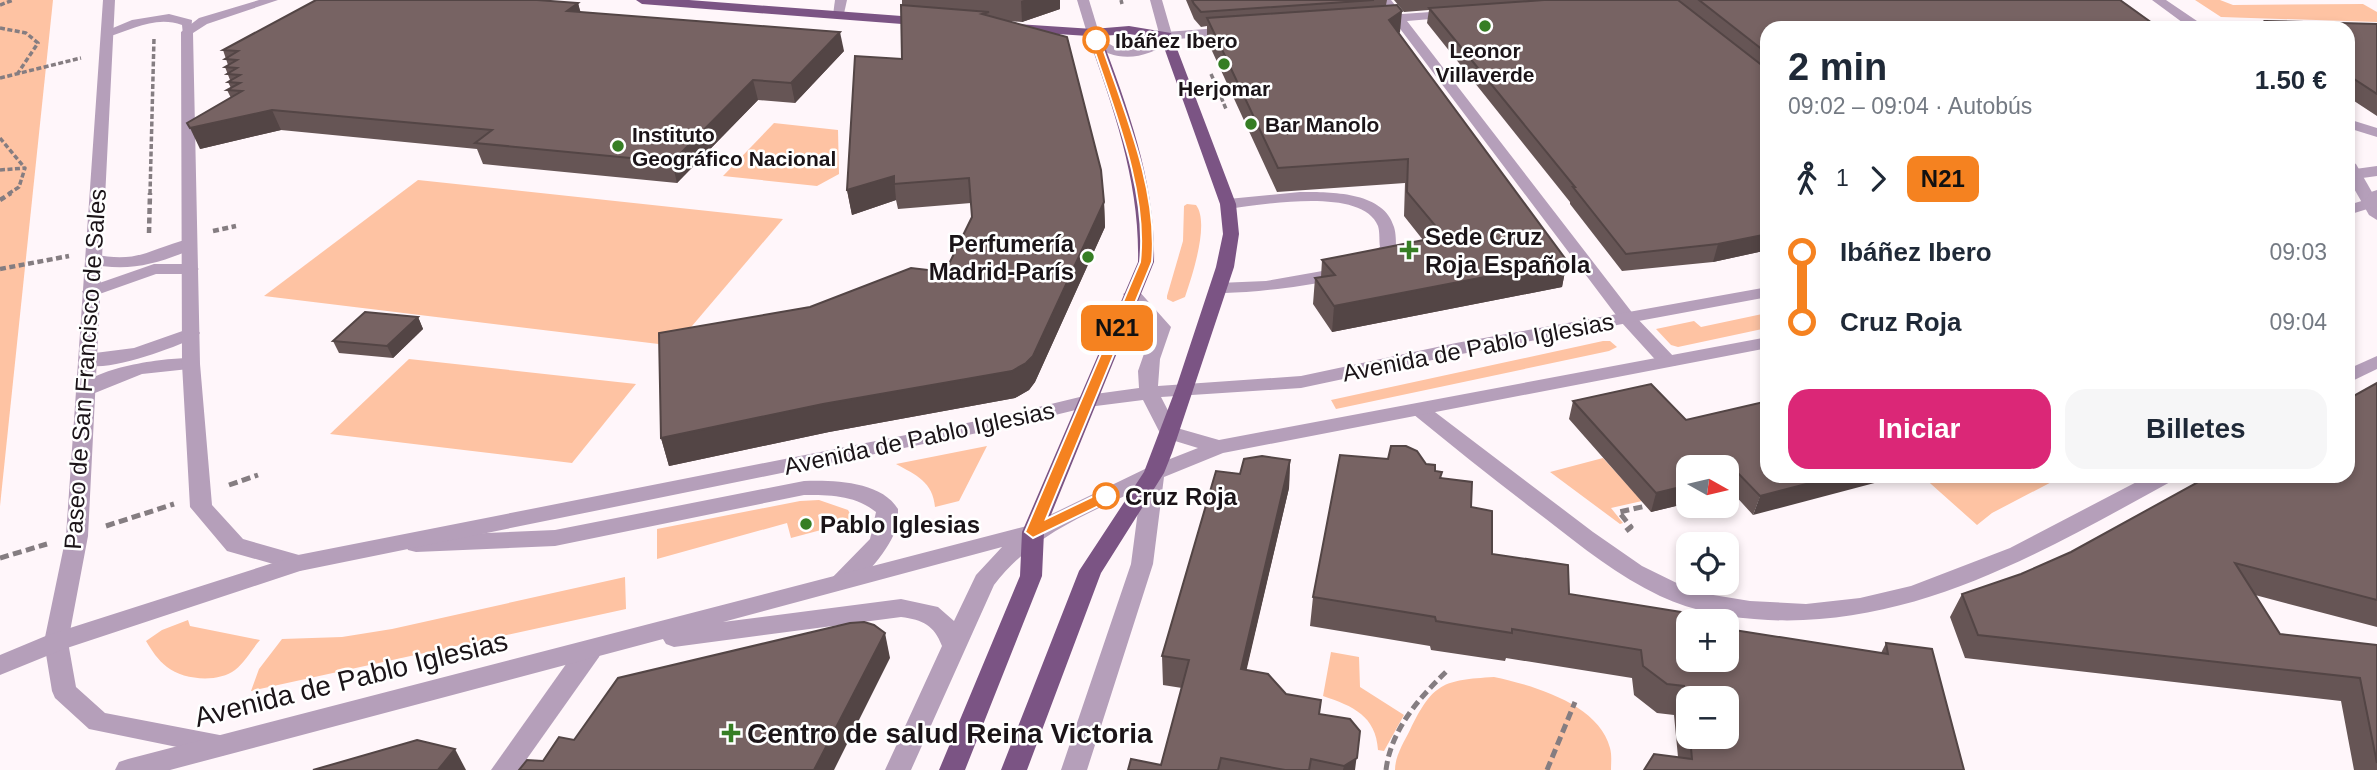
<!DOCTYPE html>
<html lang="es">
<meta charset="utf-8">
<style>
:root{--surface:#fff;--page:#f6f6f7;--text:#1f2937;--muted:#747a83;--accent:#db2777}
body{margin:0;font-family:Helvetica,sans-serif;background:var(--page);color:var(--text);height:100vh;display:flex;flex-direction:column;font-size:26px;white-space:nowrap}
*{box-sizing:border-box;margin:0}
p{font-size:23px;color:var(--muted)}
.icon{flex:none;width:38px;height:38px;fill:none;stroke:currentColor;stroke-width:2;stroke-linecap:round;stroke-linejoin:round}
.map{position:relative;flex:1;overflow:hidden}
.side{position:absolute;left:1760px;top:21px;width:595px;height:462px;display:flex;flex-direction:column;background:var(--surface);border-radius:21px;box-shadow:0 4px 10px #0003}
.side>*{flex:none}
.badge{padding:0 14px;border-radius:10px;font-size:24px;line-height:46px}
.needle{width:46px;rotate:98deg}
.tools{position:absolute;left:1676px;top:455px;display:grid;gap:14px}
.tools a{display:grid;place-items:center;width:63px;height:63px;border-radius:14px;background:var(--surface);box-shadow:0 4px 10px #0003;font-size:35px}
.map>.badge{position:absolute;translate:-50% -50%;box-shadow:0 0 0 4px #fff}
.legs{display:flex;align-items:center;gap:10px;height:77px;padding:0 28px;font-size:23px}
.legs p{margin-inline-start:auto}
.summary{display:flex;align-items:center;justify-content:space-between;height:119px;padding:0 28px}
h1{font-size:38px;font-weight:700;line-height:52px}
.cta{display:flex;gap:14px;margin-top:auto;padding:14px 28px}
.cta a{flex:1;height:80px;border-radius:21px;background:var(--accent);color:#fff;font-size:28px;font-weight:700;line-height:80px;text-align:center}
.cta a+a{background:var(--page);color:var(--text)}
ul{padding:0 28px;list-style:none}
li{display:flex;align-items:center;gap:24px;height:70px;font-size:26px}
li i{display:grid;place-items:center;width:10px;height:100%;margin:0 9px;background:currentColor}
li i::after{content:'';width:18px;height:18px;margin:-9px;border:5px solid;border-radius:50%;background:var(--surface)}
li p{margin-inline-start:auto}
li:first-child i{background:linear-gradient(#0000 50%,currentColor 0)}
li:last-child i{background:linear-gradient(currentColor 50%,#0000 0)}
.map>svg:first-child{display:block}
</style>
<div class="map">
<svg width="2377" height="770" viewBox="0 0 2377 770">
<rect width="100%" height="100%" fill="#fff6fa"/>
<g fill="#fec3a3">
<polygon points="0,0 53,0 0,506"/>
<polygon points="2195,0 2220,0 2233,5 2363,4 2377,12 2377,22 2221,17"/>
<polygon points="774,123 838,130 839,174 817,186 723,176"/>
<polygon points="418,180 783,219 675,346 264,296"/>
<path d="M1187,204L1196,205C1210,223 1192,276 1185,297L1173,302L1167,299V296L1183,241L1184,206Z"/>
<polygon points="1767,313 1767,328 1678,347 1671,345 1656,329 1694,321 1701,327"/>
<polygon points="1603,341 1610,341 1617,347 1609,351 1336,409 1331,400"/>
<polygon points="409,359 636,384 572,463 330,434"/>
<path d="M987,446L959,501L935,507C933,482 916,475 896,464Z"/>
<polygon points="1603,458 1642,501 1611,508 1623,523 1620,524 1550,472"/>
<polygon points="1922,476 2063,476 1992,513 1977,525"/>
<polygon points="819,500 848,510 855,523 856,530 820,514 818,515 821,530 791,538 787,523 657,559 657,529 800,501"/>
<polygon points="625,577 626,609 251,691 259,669 282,639 342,637 392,629"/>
<path d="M188,620L190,626L260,640C252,649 245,662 235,670C218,683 183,680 167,667C158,660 152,651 146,641L162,630Z"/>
<path d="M1331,652L1359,657L1360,687L1404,715L1384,751L1378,750C1376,716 1353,706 1323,696Z"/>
<path d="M1494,677C1532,685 1599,704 1610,748C1612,755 1611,763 1611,770H1395C1395,756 1404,742 1410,730C1433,683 1443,680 1494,677Z"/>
</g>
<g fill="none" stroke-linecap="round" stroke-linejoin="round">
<g stroke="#857d81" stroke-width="3.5" stroke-dasharray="5 2.5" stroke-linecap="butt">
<polyline points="1121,0 1122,4"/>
<polyline points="0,5 13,0"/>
<polyline points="0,28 26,33 38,43 18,73"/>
<polyline points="1211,74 1215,83"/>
<polyline points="0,78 81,58"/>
<polyline points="1221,97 1226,109"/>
<polyline points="0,138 24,167"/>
<polyline points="0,170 25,168 19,187 8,194"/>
<polyline points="150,194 154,38"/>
</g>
<g stroke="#857d81" stroke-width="4.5" stroke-dasharray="6 3.5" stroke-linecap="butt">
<polyline points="0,200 11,193"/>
<polyline points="213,231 236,226"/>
<polyline points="149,233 150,193"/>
<polyline points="0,269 69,256"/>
</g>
<g stroke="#857d81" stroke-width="5" stroke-dasharray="9 4.5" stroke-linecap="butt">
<polyline points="229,485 258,475"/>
<polyline points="106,526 174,504"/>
<polyline points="1626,531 1631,527 1619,512 1646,506"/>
<polyline points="0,558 47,544"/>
<path d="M1386,770C1391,729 1420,697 1448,670"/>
<polyline points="1547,770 1575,702"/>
</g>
<g fill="#b59fba" fill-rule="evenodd">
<path d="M169,14L192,20L191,35H183L182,25C156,15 131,30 107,37L101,33L132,20Z"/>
<path d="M1300,192C1329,192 1384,191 1394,227C1396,233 1396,242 1396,249C1391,256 1380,265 1372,270C1351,281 1235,297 1212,292L1209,288L1218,283L1266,281L1345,267L1359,263L1380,247C1379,241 1380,232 1378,226C1362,186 1261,205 1228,209L1220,204L1228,199Z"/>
<path d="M189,239L195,240L197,244L195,248C158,264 127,273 87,263L85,259L93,254C138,264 149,249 189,239Z"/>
<polygon points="154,264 190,264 199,269 190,274 156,274 91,297 82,292 85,288"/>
<path d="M191,328L197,329L200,333L197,337C177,346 94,380 78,360L87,354L134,348Z"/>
<path d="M191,358L198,360L200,364L198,368L142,374L85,397L78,395L75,391C93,367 163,358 191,358Z"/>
</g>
<g fill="#b59fba" fill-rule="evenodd">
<polygon points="103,0 115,0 88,536 68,642 76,687 105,713 230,737 234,745 230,753 221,756 89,729 55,698 52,691 44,642 66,536"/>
<polygon points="259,0 278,0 207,24 193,33 200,364 212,505 243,539 306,557 309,563 306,569 298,571 227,551 190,507 182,364 181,32 199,18"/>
<polygon points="835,0 847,0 843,18 839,19 833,15"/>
<polygon points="1379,0 1391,0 1402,14 1459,10 1459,16 1455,17 1407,21 1634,315 1675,358 1677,362 1675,366 1661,366 1622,323 1395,22 1373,23 1373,17 1390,15"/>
<polygon points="2152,0 2166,0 2197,21 2284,24 2290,28 2190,28"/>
<polygon points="1232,27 1238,31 1236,34 1166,40 1160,36 1166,32"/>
<polygon points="2348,119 2377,128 2377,137 2348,128"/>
<polygon points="2348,160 2356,164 2377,201 2377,220 2369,215 2348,178"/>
<polygon points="2377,356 2377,369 2348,383 2348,369"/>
<path d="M1420,404L1427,406L1593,532L1642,566L1695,592L1750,601L1806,604L1860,598L1911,586L2010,548L2148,476H2175L2172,481C2046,550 1917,627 1768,620C1731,618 1694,612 1660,596C1618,576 1582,547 1546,519C1501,485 1457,450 1413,414L1410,410L1413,406Z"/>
<path d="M804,481C833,480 881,481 898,509C898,517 898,524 895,531C888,552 852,597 829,590L826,584L870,539L876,512C854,495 831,495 804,495L555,546L416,552L408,550L405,544L408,538L416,536L555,530Z"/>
<polygon points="590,641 599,643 602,650 599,657 519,770 491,770 581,643"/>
</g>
<g fill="#b59fba" fill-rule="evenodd">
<polygon points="1077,0 1089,0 1099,33 1097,36 1089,36 1087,33"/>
<path d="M1150,0H1162L1173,38L1172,41C1145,59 1117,64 1091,43L1090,40L1096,36L1118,49L1131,50L1160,37Z"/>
<polygon points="2377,166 2377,176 2348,180 2348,170"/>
<polygon points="2377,190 2377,206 2348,215 2348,205 2365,200 2371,192"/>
<path d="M1768,287V297L1456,355L1301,388L1161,397L1177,428L1219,440L1768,337V348L1223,453L1164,477L1153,564L1087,770H1061L1131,564L1141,488C1086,515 1033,534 994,585L911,770H885L942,646C934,625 923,620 901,617L674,647L666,644L663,639L170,770H115L119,762L128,759L1027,526L1147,468L1198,448L1162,437L1143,400L1088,407L997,429L300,571L64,649L0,675V655L48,635L298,555L997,417L1088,395L1139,388L1138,371L1153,328L1123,294L1132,289L1138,290L1171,327L1160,359L1158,386L1301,376L1456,343ZM1002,547L976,575L954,621L938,607L901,599L723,622Z"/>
</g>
<g fill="#7b5484" fill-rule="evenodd">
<polygon points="636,0 689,0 928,18 934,22 928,26 642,4"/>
<path d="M1017,24L1093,29L1129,26L1171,33L1236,204L1239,234L1234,267L1172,453L1164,473L1101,573L1027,770H1001L1079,571L1144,472L1176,388L1216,267L1223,234L1220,204L1161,39L1129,34L1101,36C1128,109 1156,183 1154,262L1044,532L1042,576L965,770H939L1020,576L1022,532L1138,262C1140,183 1114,110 1088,36L1013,31L1011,28Z"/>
</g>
</g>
<g fill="#655" fill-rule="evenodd">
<polygon points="902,0 1060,0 1060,9 1022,22 1008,21 1104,202 1105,227 1035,382 1029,390 1015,398 829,432 669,466 661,438 810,307 945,272 972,217 971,203 898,209 896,200 852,215 847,190 902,59"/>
<polygon points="1186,0 1387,0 1386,5 1400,32 1399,33 1567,261 1562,287 1332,332 1313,304 1315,278 1321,277 1322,260 1423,240 1404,216 1405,183 1277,192 1207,40 1207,26 1201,27 1194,19"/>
<polygon points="1394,0 2120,0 1768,28 1768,250 1713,262 1622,271 1570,204 1570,202 1427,23 1429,10 1404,12"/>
<polygon points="578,3 580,12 844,51 795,103 758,100 677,183 483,164 477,149 281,130 200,149 231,98 227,90 231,88 228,82 230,80 225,67 228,65 223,50"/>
<polygon points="2266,21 2377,24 2377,116 2348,97 2348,28 2263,28"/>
<polygon points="418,317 423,329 393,358 339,353 333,341"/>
<polygon points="2377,383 2377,627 2255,595 2280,634 2377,645 2377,770 2354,770 2341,701 1965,658 1950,617 1962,594 2021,574 2071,552"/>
<polygon points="1573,401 1686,420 1768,476 1753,515 1732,492 1651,512 1569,419"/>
<polygon points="1290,460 1289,488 1246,670 1320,715 1355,770 1128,770 1161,765 1182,688 1163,685 1162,656"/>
<path d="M1426,464L1435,471L1471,507L1492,554L1569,594L1691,617L1734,630L1881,653L1886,643L1964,770H1644L1678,757L1674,715L1657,713L1634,695L1632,678L1506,658L1505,661L1431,650L1430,646L1310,626L1313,597ZM1689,698L1727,737H1689Z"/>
</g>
<g fill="#534545">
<polygon points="1024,0 1060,0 1060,9 1022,22 1021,1"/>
<polygon points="578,3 583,21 567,11"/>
<polygon points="1402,11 1400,32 1387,42 1389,20"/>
<polygon points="840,32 844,51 795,103 791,83"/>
<polygon points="753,80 758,100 677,183 672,162"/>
<polygon points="272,110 281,130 200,149 190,128"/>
<polygon points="894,176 896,200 852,215 847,190"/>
<polygon points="1104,202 1105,227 1035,382 1029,390 1015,398 829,432 669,466 661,438"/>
<polygon points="1768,234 1768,250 1713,262 1718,244"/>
<polygon points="1567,261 1562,287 1332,332 1334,306"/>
<polygon points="418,317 423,329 393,358 387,346"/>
<polygon points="1290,460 1289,488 1240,698 1241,669"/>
<polygon points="1738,473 1732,492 1727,493 1727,476"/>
<polygon points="1837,476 1901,476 1753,515 1760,496"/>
<polygon points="1689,485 1689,503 1651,512 1656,493"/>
<polygon points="885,633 890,658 834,770 814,770"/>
<polygon points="1360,731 1355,770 1343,770 1344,766"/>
<polygon points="455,749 466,770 438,770"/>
</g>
<g fill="#776363" stroke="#534545" stroke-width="2">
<polygon points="316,0 537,0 578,3 567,11 840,32 791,83 753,80 672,162 475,143 492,130 272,110 190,128 187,123 242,91 227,90 240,83 228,82 240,75 227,74 237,68 225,67 237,60 225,59 238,51 223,50"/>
<polygon points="1192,0 1374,0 1201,12 1194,4"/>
<polygon points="1544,0 1678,0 1768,70 1768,234 1718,244 1626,254 1573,187 1575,187 1429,8"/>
<polygon points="1699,0 2120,0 2159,28 1768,28 1768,54"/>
<polygon points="901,5 989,12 982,14 1067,37 1101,170 1104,202 1033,356 1026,363 1012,371 823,404 661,438 659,333 810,307 911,268 945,272 972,217 969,178 894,184 894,176 847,190 855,56 902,59"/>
<polygon points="1397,5 1402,11 1389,20 1567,261 1334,306 1315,278 1335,275 1322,260 1444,236 1407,192 1408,159 1278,168 1207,18"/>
<polygon points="2266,21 2377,24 2377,94 2348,75 2348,28 2276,28"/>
<polygon points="365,312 418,317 387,346 333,341"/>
<polygon points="2377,383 2377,600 2235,563 2280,634 2377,645 2377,763 2360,678 1978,635 1962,594 2021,574 2071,552 2209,476 2348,476 2348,399"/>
<polygon points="1651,384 1686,420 1768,401 1768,476 1837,476 1760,496 1738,473 1727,476 1727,467 1689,467 1689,485 1656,493 1573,401"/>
<polygon points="1391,446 1406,446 1417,451 1426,464 1435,465 1435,471 1442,472 1440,478 1472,482 1471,507 1492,511 1492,554 1568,565 1569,594 1681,612 1691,617 1709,618 1716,621 1689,621 1689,660 1727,660 1727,627 1734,630 1888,654 1886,643 1932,649 1964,770 1644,770 1654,754 1692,759 1690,737 1727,737 1727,698 1689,698 1689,726 1684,686 1667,684 1643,666 1641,650 1512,629 1512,633 1436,621 1435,617 1313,597 1340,455 1388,459"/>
<polygon points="1262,456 1290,460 1241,669 1268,674 1286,694 1321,700 1319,714 1350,719 1360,731 1357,758 1344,766 1311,759 1309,770 1285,770 1221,758 1218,770 1128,770 1131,759 1161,765 1189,660 1162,656 1216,471 1240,474 1244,459"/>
<polygon points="864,622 874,625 885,633 814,770 519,770 527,760 543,761 559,737 574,740 618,678 850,623"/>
<polygon points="417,740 455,749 438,770 313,770"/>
</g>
<path fill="#f58220" stroke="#fff" stroke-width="2" d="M1096,38L1100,40C1123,108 1159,190 1152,262L1046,519L1100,493L1106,491L1113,496L1111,500L1033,538L1025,532L1140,262C1148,191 1113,108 1091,40Z"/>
<g fill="#367e24" stroke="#fff" stroke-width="2.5">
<circle cx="1485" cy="26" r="7"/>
<circle cx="1224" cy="64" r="7"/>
<circle cx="1251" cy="124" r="7"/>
<circle cx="618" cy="146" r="7"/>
<path d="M1405.5 239.5h7v7h7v7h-7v7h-7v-7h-7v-7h7z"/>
<circle cx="1088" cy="257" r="7"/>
<circle cx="806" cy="524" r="7"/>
<path d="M727.5 722.5h7v7h7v7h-7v7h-7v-7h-7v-7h7z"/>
</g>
<g fill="#fff" stroke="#f58220" stroke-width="3.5">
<circle cx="1096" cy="40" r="12"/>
<circle cx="1106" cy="496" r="12"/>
</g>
<g text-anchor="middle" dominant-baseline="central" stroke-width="5" stroke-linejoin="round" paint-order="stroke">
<g font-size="21" font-weight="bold" fill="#1b1418" stroke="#fff" text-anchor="start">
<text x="1115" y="40">Ibáñez Ibero</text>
</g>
<g font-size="21" font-weight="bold" fill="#1b1418" stroke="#fff">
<text x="1485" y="50">Leonor<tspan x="1485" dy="24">Villaverde</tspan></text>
<text x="1224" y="88">Herjomar</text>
<text x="1265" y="124" text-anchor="start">Bar Manolo</text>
<text x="632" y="134" text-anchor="start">Instituto<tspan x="632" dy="24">Geográfico Nacional</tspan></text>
</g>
<g font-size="24" font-weight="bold" fill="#1b1418" stroke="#fff" text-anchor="start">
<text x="1425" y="236">Sede Cruz<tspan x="1425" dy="28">Roja Española</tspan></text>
<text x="1074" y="243" text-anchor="end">Perfumería<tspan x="1074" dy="28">Madrid-París</tspan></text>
<text x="820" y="524">Pablo Iglesias</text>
</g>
<g font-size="24" fill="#1b1418" stroke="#fff">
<text transform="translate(1478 347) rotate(-11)">Avenida de Pablo Iglesias</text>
<text transform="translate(85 369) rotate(-86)">Paseo de San Francisco de Sales</text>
<text transform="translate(919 438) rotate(-12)">Avenida de Pablo Iglesias</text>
</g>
<g font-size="24" font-weight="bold" fill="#1b1418" stroke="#fff" text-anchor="start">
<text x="1125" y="496">Cruz Roja</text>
</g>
<g font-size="28" fill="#1b1418" stroke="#fff">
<text transform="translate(351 679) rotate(-14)">Avenida de Pablo Iglesias</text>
</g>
<g font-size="28" font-weight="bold" fill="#1b1418" stroke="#fff" text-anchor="start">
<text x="747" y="733">Centro de salud Reina Victoria</text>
</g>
</g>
</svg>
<div class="tools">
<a><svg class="needle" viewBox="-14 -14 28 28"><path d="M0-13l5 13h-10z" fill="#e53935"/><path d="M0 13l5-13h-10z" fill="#747a83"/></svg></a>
<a><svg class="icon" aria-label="locate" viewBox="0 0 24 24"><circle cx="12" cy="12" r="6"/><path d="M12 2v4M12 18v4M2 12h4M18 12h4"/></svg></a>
<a>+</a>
<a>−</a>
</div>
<b class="badge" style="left:1117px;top:328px;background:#f58220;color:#111">N21</b>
<section class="side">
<div class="summary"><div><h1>2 min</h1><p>09:02 – 09:04 · Autobús</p></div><b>1.50 €</b></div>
<div class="legs"><svg class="icon" aria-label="walk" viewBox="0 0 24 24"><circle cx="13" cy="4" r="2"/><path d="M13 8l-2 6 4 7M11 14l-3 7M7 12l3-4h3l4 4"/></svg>1<svg class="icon" aria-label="forward" viewBox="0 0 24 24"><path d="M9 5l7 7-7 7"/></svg><b class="badge" style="background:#f58220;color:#111">N21</b></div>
<ul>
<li><i style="color:#f58220"></i><b>Ibáñez Ibero</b><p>09:03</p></li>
<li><i style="color:#f58220"></i><b>Cruz Roja</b><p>09:04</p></li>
</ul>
<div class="cta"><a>Iniciar</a><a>Billetes</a></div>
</section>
</div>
